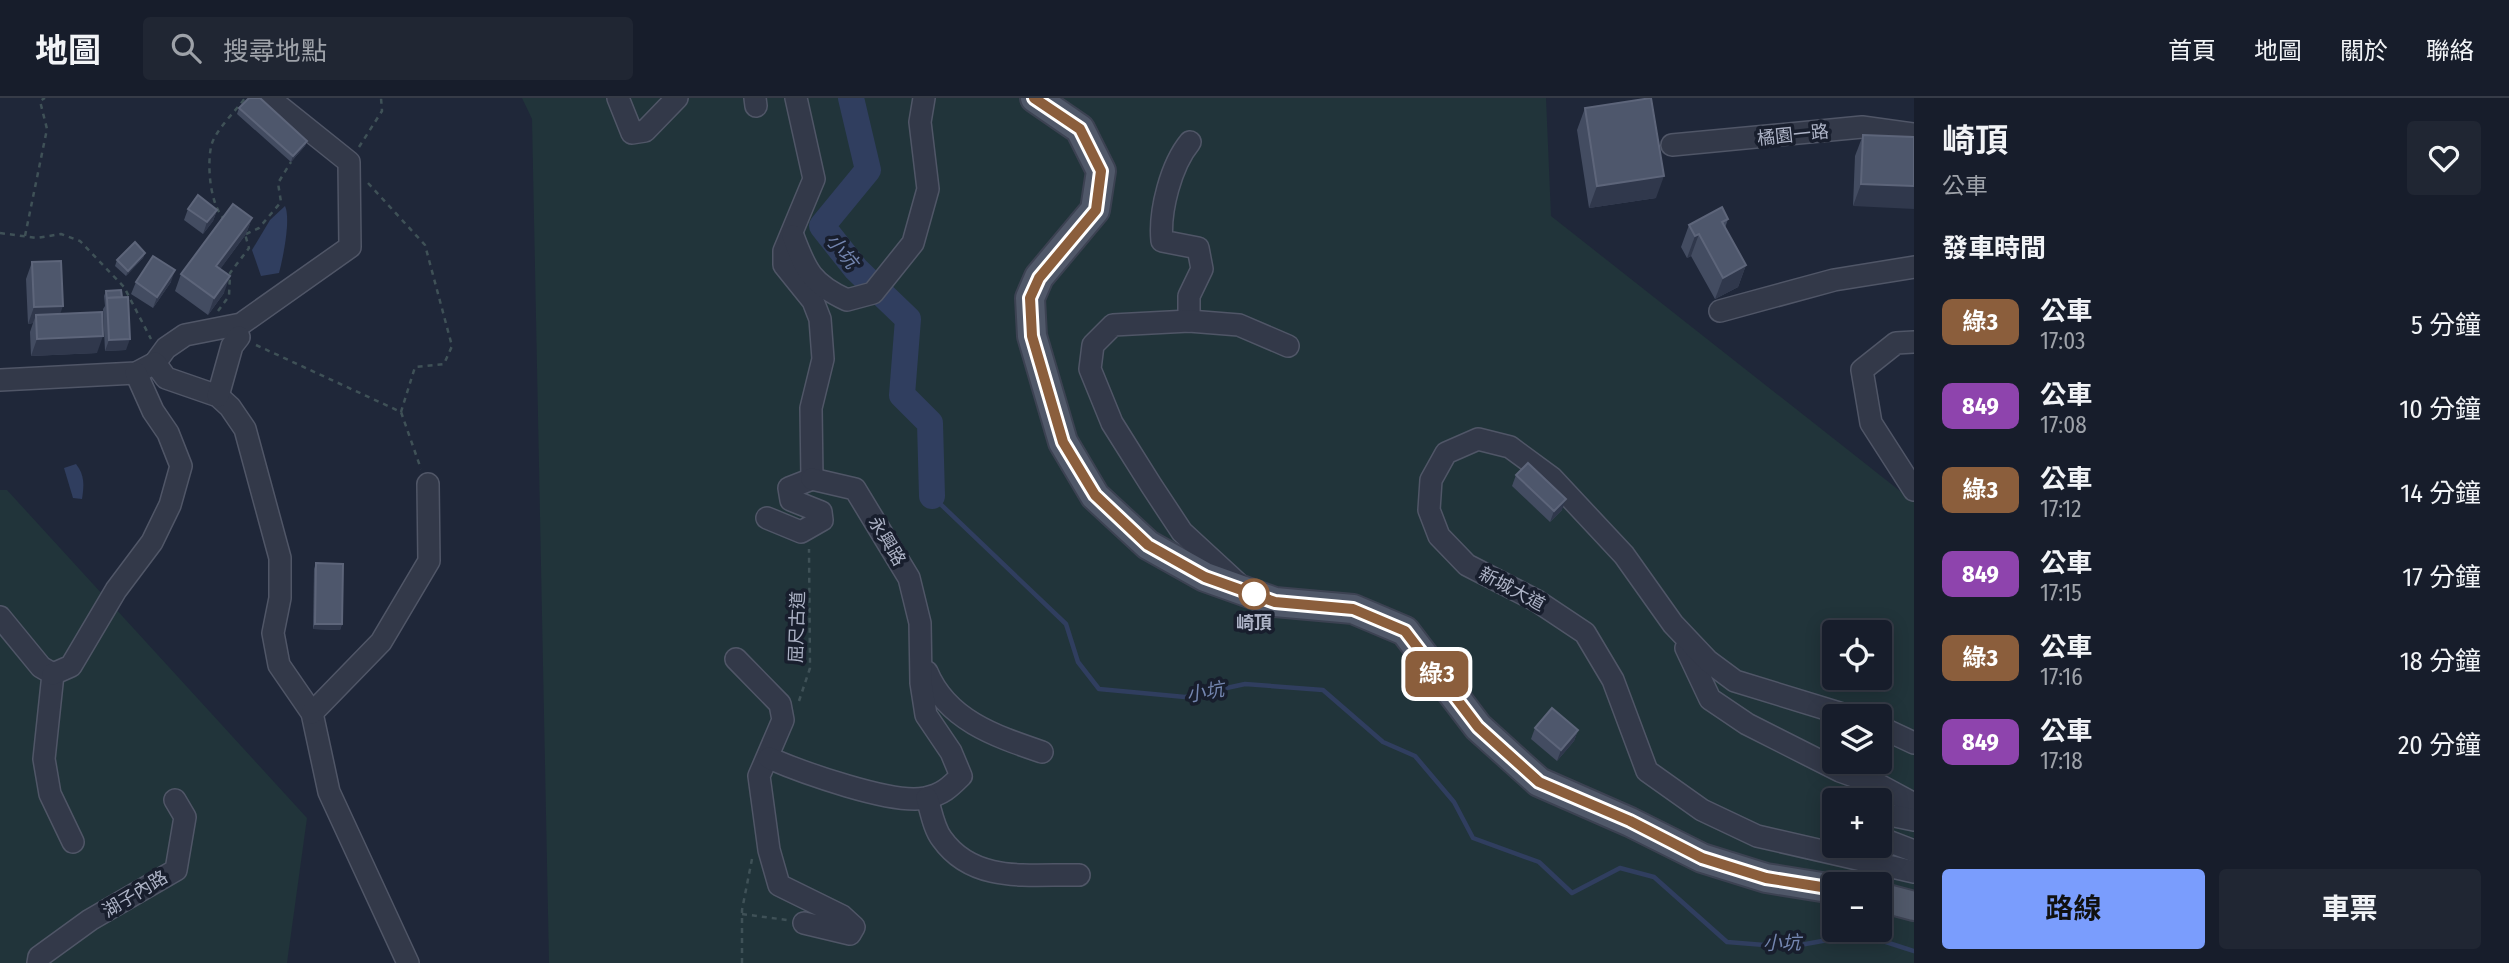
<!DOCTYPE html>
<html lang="zh-TW">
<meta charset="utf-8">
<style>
:root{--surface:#171d2b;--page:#202633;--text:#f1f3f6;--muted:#9ea2a9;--line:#363b47;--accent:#7a9dfd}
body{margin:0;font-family:"Fira Sans Condensed","Noto Sans TC",sans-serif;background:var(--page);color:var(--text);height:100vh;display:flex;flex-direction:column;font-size:26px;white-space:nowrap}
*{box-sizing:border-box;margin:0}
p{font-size:23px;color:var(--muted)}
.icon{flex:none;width:38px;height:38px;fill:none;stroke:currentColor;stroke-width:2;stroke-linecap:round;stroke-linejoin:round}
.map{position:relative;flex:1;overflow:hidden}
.side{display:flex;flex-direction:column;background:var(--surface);width:595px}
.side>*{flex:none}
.badge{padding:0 14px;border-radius:10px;font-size:24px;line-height:46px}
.fabs{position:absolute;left:1822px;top:522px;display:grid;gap:14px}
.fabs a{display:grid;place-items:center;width:70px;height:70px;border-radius:7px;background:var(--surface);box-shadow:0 4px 18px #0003,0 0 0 2px var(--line);font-size:35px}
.map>.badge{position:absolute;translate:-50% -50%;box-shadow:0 0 0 4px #fff}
h2{padding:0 28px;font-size:26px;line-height:63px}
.round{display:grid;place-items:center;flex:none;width:74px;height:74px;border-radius:7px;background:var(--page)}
.headline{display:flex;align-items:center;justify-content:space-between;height:119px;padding:0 28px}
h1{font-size:33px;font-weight:700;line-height:52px}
.button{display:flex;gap:14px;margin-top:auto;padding:14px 28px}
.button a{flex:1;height:80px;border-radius:7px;background:var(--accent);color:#111;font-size:28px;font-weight:700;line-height:80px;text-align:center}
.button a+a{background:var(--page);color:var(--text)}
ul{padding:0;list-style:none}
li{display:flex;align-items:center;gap:21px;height:84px;padding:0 28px}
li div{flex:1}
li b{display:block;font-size:26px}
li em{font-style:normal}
li .badge{min-width:77px;font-weight:700;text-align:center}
header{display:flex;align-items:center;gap:42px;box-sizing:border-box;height:98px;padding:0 35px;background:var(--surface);border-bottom:2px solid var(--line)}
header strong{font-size:33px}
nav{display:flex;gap:38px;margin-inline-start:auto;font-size:24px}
.search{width:490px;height:63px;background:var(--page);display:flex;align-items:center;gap:18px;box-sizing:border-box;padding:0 24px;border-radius:7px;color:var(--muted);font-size:26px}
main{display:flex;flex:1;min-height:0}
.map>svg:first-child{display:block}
</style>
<header>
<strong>地圖</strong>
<div class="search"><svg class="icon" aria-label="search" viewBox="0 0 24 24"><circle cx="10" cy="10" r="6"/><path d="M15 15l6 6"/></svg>搜尋地點</div>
<nav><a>首頁</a><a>地圖</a><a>關於</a><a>聯絡</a></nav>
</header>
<main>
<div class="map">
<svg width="1914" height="865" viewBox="0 0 1914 865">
<rect width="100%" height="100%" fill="#1f2739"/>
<g fill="#21343a" fill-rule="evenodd">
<path d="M522,0H1546L1551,118L1914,404V865H549L532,21ZM1834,534H1880V579H1834ZM1834,618H1880V663H1834ZM1834,702H1880V747H1834ZM1834,786H1880V831H1834Z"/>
<polygon points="0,392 7,392 307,720 287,865 0,865"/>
</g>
<g fill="#303e5f">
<path d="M285,108C291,121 283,160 279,175L261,178L252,152L270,122Z"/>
<path d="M76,366C85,377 84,388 82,401L73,400L64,370Z"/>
</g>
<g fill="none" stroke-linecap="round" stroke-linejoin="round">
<polyline stroke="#303e5f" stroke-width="4.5" points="932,398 1066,526 1078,564 1099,591 1185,599 1245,586 1323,592 1383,644 1415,658 1454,704 1473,740 1539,764 1572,795 1620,770 1654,779 1727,844 1789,849 1861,836 1914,853"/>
<polyline stroke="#303e5f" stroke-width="26" points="851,0 868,72 822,128 856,171 908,221 902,297 930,325 932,398"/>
<g stroke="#505667" stroke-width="24">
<g id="minor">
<polyline points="618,0 632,35 645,33 677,0"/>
<polyline points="755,0 756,8"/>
<polyline points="796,0 814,81 784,153 784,167 813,203 820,221 823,261 811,310 812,381"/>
<polyline points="1672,47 1862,29 1914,36"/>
<path d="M793,138C806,173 812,186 847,202L873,195L913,145L928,91L920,24L924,0"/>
<polyline points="1720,213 1834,182 1914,169"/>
<path d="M1189,223V198L1202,171L1198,150L1162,143C1159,113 1171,67 1190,44"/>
<polyline points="1914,244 1896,245 1862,272 1871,325 1914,392"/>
<polyline points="155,265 166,250 185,237 241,226 350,149 349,64 269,0"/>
<polyline points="0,282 136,275 155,265 166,280 218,298 230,309 245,331 280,460 280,500 273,535 279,567 312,615 329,694 408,865"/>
<polyline points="218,298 232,248 239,239"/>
<polyline points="767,420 801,434 822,422 821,414 791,402 789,390 812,381"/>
<polyline points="1245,492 1182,434 1151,387 1112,325 1090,271 1093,247 1113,227 1189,223 1239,227 1288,248"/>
<polyline points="0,519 41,569 53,576 44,661 50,696 73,744"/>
<polyline points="1686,550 1710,601 1747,626 1840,673 1879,687 1914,706"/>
<polyline points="736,561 780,606 783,622 759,678 769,752 779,787 842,818 854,829 850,836 804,825"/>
<path d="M927,574C947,622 995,638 1042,654"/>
<polyline points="53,576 71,568 116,492 152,444 170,407 181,368 168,335 153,313 136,275"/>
<polyline points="312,615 381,544 429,463 428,386"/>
<polyline points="1849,618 1735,583 1708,563 1673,526 1624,457 1552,380 1510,349 1478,341 1446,355 1431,382 1429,412 1439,438 1467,467 1537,503 1585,535 1613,582 1647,673 1702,712 1757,738 1914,774"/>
<polyline points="1880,629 1914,645"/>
<path d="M769,660C801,674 893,707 925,700C942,697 950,689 961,678L951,654L926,617L921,585L920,525L909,480L855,391L812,381"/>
<path d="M927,700C931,713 934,731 942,741C974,786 1030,776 1079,777"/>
<polyline points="1880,715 1914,722"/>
<polyline points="1880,740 1914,753"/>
<polyline points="38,865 39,859 90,822 176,772 185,719 175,702"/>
</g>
</g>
<g stroke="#3c4252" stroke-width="32">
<g id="major">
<polyline points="1035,0 1080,31 1101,73 1095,112 1039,179 1030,200 1032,238 1063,344 1095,398 1148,447 1205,479 1275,504 1353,511 1405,533 1478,629 1539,684 1630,724 1702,760 1766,780 1834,791"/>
<polyline points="1880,799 1914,808"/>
</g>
</g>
<g stroke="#3f5157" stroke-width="2.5" stroke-dasharray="5 5" stroke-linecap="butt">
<polyline points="359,49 382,13 381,0"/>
<polyline points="368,85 425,147 452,248 444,266 415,269 401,314"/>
<path d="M225,122C210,108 207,68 211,49C214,33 236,13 245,0"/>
<polyline points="0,135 37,140 61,136 80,143 124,189 151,241"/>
<polyline points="246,136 259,130 281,104 278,85 291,64"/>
<polyline points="25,138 47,31 40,3 45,0"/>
<polyline points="218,213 229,198 230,175 249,150 245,136"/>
<polyline points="256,247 401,314 421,371"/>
<polyline points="799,603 810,570 809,451"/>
<polyline points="742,816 787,822"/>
<polyline points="742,865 742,812 752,761"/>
</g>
<use href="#minor" stroke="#333949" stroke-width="21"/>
<use href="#major" stroke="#505869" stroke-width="28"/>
</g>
<g fill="#434c61">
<polygon points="239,10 307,43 305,48 291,64 237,16"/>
<polygon points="1585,10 1656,100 1589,110 1577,32"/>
<polygon points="1863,37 1914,39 1853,108 1855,58"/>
<polygon points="188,111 217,112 213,123 203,136 184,122"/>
<polygon points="252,120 246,136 220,171 224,195 208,217 175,193 181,176"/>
<polygon points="1728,121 1725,130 1746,167 1738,189 1715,201 1691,158 1687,160 1681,149 1689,127"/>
<polygon points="145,155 143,160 126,178 115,168 117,162"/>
<polygon points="32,164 60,216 97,255 31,258 30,234 33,225 28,226 26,181"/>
<polygon points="136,184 171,184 153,210 131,196"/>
<polygon points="106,193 126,252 105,253 103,211 105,208 104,198"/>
<polygon points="1516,377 1562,412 1550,424 1512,388"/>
<polygon points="316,465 342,526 340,532 313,531 314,471"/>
<polygon points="1535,630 1578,632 1574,643 1557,663 1531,641"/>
</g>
<g fill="#30384c">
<polygon points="307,43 305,48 291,64 293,58"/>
<polygon points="1664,78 1656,100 1589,110 1597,88"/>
<polygon points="1861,86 1914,88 1914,111 1853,108"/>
<polygon points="217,112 213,123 203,136 207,124"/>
<polygon points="252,120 246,136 210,185 216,168"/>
<polygon points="1699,136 1691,158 1687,160 1695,138"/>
<polygon points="145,155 143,160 126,178 128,173"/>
<polygon points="1746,167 1738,189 1715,201 1723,180"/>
<polygon points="175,172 171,184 153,210 157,199"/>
<polygon points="230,178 224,195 208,217 214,200"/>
<polygon points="63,208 57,225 36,217 33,225 28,226 34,209"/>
<polygon points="103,238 97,255 31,258 37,241"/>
<polygon points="130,241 126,252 105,253 109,242"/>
<polygon points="1566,401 1562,412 1550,424 1554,413"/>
<polygon points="315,526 342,526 340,532 313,531"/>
<polygon points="1578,632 1574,643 1557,663 1561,652"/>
</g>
<g fill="#4e576c" stroke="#5d657a" stroke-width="2">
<polygon points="249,0 260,0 307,43 293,58 239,10"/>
<polygon points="1651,0 1664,78 1597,88 1585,10"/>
<polygon points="1863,37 1914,39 1914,88 1861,86"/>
<polygon points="198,97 217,112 207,124 188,111"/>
<polygon points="233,106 252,120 216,168 230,178 214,200 181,176"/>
<polygon points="1722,109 1728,121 1722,124 1746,167 1723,180 1699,136 1695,138 1689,127"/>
<polygon points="135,144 145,155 128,173 117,162"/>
<polygon points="153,158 175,172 157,199 136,184"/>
<polygon points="61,163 63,208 34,209 32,164"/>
<polygon points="121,192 122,199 107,200 107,202 106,193"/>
<polygon points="128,199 130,241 109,242 107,200"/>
<polygon points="102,214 103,238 37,241 36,217"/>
<polygon points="1528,365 1566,401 1554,413 1516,377"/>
<polygon points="316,465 343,466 342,526 315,526"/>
<polygon points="1552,610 1578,632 1561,652 1535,630"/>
</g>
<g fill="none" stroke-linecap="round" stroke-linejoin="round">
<g stroke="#fff" stroke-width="16">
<polyline id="line" points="1034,0 1080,31 1101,73 1096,112 1039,180 1030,200 1032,238 1063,344 1095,397 1148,447 1205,479 1275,504 1353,511 1405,533 1478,629 1539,684 1630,723 1702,760 1766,780 1834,791"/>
</g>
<use href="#line" stroke="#8b5e3c" stroke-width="10"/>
</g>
<circle fill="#fff" stroke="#8b5e3c" stroke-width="3.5" cx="1254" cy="496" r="14"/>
<g text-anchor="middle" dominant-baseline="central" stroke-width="7" stroke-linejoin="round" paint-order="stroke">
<g font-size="18" fill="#adb3c6" stroke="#181e2d">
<text transform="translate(1793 37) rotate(-6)">橘園一路</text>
<text transform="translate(887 443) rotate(59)">永興路</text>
<text transform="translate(1512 491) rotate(28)">新城大道</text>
<text transform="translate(797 529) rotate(-88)">屈尺古道</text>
<text transform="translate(135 796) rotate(-31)">湖子內路</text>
</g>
<g font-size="18" font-weight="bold" fill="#adb3c6" stroke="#181e2d">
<text x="1254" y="525">崎頂</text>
</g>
<g font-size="19" font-style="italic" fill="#7486b0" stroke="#181e2d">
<text transform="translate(842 153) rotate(51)">小坑</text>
<text transform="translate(1205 594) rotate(-10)">小坑</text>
<text transform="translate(1782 845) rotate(-1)">小坑</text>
</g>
</g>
</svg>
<div class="fabs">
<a><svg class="icon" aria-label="locate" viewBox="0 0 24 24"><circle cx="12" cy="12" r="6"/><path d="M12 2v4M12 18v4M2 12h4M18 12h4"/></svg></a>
<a><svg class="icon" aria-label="layers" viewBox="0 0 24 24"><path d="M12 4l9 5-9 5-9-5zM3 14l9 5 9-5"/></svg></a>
<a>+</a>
<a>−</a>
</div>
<b class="badge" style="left:1437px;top:576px;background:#8b5e3c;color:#fff">綠3</b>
</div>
<section class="side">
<div class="headline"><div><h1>崎頂</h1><p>公車</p></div><a class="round"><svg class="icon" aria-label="heart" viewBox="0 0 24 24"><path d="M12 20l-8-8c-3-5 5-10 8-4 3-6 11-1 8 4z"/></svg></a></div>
<h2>發車時間</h2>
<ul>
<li><span class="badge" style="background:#8b5e3c;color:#fff">綠3</span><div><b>公車</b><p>17:03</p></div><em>5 分鐘</em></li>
<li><span class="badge" style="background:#8e44ad;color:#fff">849</span><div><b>公車</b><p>17:08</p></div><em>10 分鐘</em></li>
<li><span class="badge" style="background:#8b5e3c;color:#fff">綠3</span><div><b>公車</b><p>17:12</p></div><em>14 分鐘</em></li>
<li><span class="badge" style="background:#8e44ad;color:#fff">849</span><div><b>公車</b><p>17:15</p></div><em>17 分鐘</em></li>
<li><span class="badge" style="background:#8b5e3c;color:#fff">綠3</span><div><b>公車</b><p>17:16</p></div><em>18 分鐘</em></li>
<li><span class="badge" style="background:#8e44ad;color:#fff">849</span><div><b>公車</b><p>17:18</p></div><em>20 分鐘</em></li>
</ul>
<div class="button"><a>路線</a><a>車票</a></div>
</section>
</main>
